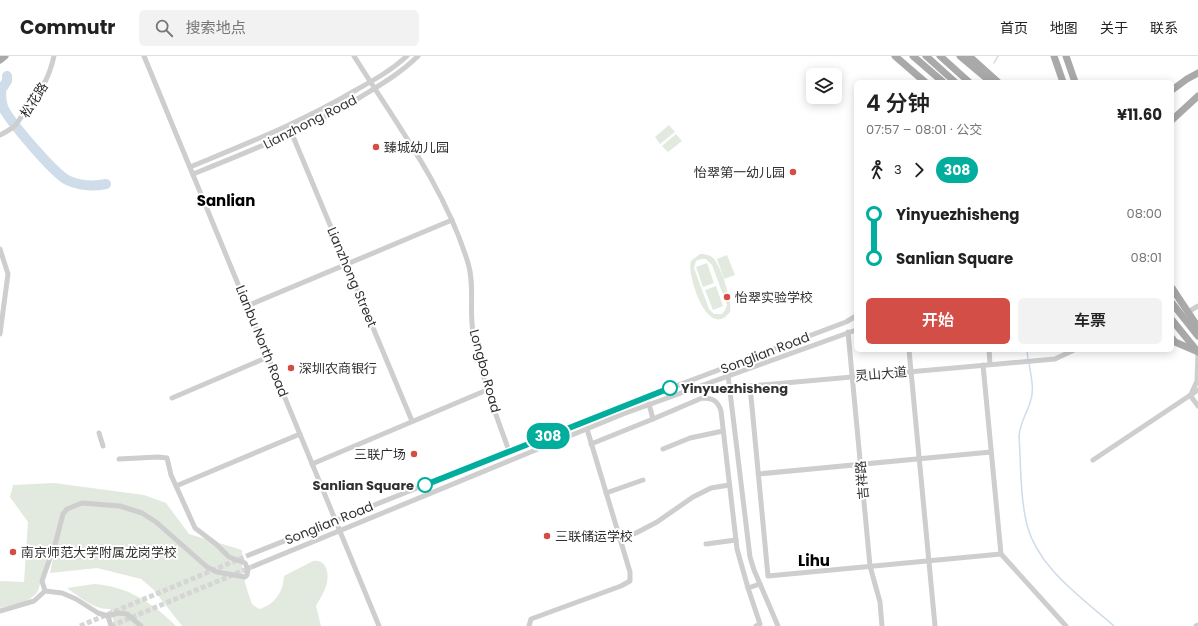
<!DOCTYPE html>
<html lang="zh">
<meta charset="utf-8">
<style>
:root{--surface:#fff;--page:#f2f2f2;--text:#222;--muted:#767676;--line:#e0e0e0;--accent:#d34e47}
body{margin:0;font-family:Poppins,"Noto Sans SC",sans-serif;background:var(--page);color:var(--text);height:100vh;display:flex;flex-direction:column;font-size:15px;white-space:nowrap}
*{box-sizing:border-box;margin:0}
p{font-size:13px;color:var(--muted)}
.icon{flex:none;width:22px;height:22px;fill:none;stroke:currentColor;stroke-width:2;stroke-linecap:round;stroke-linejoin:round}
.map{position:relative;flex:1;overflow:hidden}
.sheet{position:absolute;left:854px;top:24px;width:320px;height:272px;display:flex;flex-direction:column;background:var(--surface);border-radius:6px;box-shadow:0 2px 10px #0003}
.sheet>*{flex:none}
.badge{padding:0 8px;border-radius:13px;font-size:14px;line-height:26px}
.buttons{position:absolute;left:806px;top:12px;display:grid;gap:8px}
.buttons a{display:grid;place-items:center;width:36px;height:36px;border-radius:6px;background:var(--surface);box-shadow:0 2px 10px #0003;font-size:20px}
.map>.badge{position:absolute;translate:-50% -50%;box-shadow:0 0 0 2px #fff}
.legs{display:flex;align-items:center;gap:6px;height:44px;padding:0 12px;font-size:13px}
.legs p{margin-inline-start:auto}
.headline{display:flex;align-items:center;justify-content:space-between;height:68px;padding:0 12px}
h1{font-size:22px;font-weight:600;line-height:30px}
.action{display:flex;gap:8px;margin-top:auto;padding:8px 12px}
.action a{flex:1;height:46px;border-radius:6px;background:var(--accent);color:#fff;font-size:16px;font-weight:600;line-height:46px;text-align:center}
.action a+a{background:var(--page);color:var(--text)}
ul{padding:0 12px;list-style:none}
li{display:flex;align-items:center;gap:14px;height:44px;font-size:15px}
li i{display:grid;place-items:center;width:6px;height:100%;margin:0 5px;background:currentColor}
li i::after{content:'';width:10px;height:10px;margin:-5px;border:3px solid;border-radius:50%;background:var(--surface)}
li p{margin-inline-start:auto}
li:first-child i{background:linear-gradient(#0000 50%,currentColor 0)}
li:last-child i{background:linear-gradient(currentColor 50%,#0000 0)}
header{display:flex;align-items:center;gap:24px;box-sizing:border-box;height:56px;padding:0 20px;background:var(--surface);border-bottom:1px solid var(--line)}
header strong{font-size:19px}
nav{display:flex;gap:22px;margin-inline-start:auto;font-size:14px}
.search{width:280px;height:36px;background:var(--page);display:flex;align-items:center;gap:10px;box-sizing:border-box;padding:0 14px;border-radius:6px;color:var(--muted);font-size:15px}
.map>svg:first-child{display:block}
</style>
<header>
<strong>Commutr</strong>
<div class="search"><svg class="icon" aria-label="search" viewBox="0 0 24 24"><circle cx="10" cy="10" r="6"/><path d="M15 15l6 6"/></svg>搜索地点</div>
<nav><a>首页</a><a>地图</a><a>关于</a><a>联系</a></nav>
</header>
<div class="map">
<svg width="1198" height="570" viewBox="0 0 1198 570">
<rect width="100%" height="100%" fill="#fff"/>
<g fill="#e2e9de" fill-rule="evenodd">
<polygon points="669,69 675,76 660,88 655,81"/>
<polygon points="676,78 682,85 668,96 662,90"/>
<path d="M700,198C705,198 711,199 714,203C721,211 733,247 730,256C707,286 686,216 691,205ZM701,203H706L712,209L727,249L725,254L722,258H714L709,253L694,212L696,205Z"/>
<polygon points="727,199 735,219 724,223 717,203"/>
<polygon points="707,207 714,227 703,231 696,211"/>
<polygon points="716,230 723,250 713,254 705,234"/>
<path d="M54,427L144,439L166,447L189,478L242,494C241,516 245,528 252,548L259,553C275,549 283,536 284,520L313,505C327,503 330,519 326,530C324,537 319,544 316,550L321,570H182L153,533L141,523L97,512L50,517L55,492L51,490L38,535C30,547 14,549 0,552V525L24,526L28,466L10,441L13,429Z"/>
<path d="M94,528C127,530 153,547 176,570H115L110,553C94,554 80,541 67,532Z"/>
</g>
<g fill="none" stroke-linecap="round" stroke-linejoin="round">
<g stroke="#cfdce9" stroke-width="1.5">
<polyline points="994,7 998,0"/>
<polyline points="1027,294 1028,304"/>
<path d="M1029,307C1031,321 1035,334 1030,347C1026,359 1020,367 1019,380C1021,409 1020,440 1027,469C1038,512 1082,542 1114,570"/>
</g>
<path stroke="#cfdce9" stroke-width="10" d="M7,20V25L1,34C1,41 1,49 5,55C14,70 53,116 67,124C80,130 92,131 106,128"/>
<g stroke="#d6d6d6" stroke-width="5" stroke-dasharray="5 2.5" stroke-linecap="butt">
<polyline points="80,570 249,499"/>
<polyline points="111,570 254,510"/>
</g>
<g stroke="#cecece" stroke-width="5">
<polyline points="144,0 379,570"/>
<path d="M354,0C395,66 445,131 468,207C475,229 469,253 473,276C480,317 495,356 509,395"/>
<polyline points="292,78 412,365"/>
<path d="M0,79C22,68 16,66 29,49C43,31 49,22 54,0"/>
<path d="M190,111C248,87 302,66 356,34C374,24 392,14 407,0"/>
<path d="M193,118C250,95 306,73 359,42C380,29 401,17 418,0"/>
<polyline points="0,193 8,218 0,278"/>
<polyline points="247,250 452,164"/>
<polyline points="1188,256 1198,250"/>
<polyline points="848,276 870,510 880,546 882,570"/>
<polyline points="909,294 935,570"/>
<polyline points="989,294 990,308"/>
<polyline points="983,309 1001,498 1066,570"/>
<polyline points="727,311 750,501 754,514 778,570"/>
<polyline points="1192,336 1197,325 1198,296"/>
<polyline points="1190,339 1198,350"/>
<polyline points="172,342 268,301"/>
<path d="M653,363L702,342C713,342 718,345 721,355L737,493L748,532L760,528"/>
<polyline points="99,377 103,390"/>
<polyline points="591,388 653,363 649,348"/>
<polyline points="663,393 690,382 723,375"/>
<polyline points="1093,404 1198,334"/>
<polyline points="312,408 487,334"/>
<polyline points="758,418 991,396"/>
<polyline points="176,430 300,378"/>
<polyline points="606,437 643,424"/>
<polyline points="620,483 636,477 657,466 693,441 711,432 729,429"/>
<polyline points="706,488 736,484"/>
<polyline points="1001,498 768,520 750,330 1055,303 1074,294"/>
<polyline points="249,499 620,351 846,266 856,260"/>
<polyline points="254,510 623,358 856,274"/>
<polyline points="748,532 760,568 756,570"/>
<polyline points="45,535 42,525 56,485 63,458 67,453 82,447 120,450 142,457 156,466 207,511 217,516 245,521 247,519 248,513 245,507 229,501 216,488 195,472 171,419 167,402 158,401 119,403"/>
<polyline points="0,555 34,545 45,535 62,537 76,543 98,557 108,560 118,557 127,558 141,570"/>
<polyline points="108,560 111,570"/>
<polyline points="529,570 531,563 621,530 630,525 630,516 587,373"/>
<polyline points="1196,570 1198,569"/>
</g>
<g stroke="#a9a9a9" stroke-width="7">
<polyline points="895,0 925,26"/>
<polyline points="913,0 943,26"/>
<polyline points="926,0 955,26"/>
<polyline points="940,0 969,26"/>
<polyline points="960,0 991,26"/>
<polyline points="969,0 998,26"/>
<polyline points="1054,0 1063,26"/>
<polyline points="1066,0 1075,26"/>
<polyline points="0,4 5,0"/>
<polyline points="1172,34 1187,23 1198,17"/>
<polyline points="1172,64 1198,40"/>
<polyline points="1172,232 1198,271"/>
<polyline points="1172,247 1198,280"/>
<polyline points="1172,264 1198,296"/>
<polyline points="1172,282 1175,286 1196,295"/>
</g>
</g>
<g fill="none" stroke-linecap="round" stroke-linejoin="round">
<g stroke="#fff" stroke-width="9">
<polyline id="line-1" points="425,429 670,332"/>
</g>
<use href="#line-1" stroke="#01ad9c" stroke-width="6"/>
</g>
<g fill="#d34e47" stroke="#fff" stroke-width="1.5">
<circle cx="376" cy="91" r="4"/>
<circle cx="793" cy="116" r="4"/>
<circle cx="727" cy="241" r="4"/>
<circle cx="291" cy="312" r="4"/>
<circle cx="414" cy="398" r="4"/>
<circle cx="547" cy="480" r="4"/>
<circle cx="13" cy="496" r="4"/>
</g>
<g fill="#fff" stroke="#01ad9c" stroke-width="2">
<circle cx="670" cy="332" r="7"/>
<circle cx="425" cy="429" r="7"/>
</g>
<g text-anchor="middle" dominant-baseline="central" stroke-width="4" stroke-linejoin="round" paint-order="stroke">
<g font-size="13" fill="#313131" stroke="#fff">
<text transform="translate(34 44) rotate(-57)">松花路</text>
<text transform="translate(310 66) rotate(-27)">Lianzhong Road</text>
<text transform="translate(352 221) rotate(67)">Lianzhong Street</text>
<text transform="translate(262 285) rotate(68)">Lianbu North Road</text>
<text transform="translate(765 297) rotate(-21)">Songlian Road</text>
<text transform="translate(485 315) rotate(75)">Longbo Road</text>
<text transform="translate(881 318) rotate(-5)">灵山大道</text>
<text transform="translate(862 424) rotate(-95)">吉祥路</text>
<text transform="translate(329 467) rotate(-22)">Songlian Road</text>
</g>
<g font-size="13" fill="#313131" stroke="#fff" text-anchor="start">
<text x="384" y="91">臻城幼儿园</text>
<text x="785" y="116" text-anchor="end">怡翠第一幼儿园</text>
<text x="735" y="241">怡翠实验学校</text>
<text x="299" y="312">深圳农商银行</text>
<text x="406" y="398" text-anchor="end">三联广场</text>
<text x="555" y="480">三联储运学校</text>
<text x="21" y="496">南京师范大学附属龙岗学校</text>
</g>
<g font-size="13" font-weight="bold" fill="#313131" stroke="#fff" text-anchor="start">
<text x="681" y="332">Yinyuezhisheng</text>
<text x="414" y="429" text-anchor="end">Sanlian Square</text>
</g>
<g font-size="15" font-weight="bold" fill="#000" stroke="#fff">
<text x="226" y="144">Sanlian</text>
<text x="814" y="504">Lihu</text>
</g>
</g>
</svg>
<div class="buttons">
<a><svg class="icon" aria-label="layers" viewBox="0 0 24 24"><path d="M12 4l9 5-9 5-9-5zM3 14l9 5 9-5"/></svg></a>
</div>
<b class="badge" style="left:548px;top:380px;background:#01ad9c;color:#fff">308</b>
<section class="sheet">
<div class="headline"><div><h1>4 分钟</h1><p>07:57 – 08:01 · 公交</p></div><b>¥11.60</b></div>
<div class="legs"><svg class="icon" aria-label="walk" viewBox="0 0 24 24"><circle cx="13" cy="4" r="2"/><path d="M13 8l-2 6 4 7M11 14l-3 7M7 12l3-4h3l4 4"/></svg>3<svg class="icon" aria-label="forward" viewBox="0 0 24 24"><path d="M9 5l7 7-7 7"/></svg><b class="badge" style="background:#01ad9c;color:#fff">308</b></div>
<ul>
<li><i style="color:#01ad9c"></i><b>Yinyuezhisheng</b><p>08:00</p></li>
<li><i style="color:#01ad9c"></i><b>Sanlian Square</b><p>08:01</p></li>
</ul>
<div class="action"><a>开始</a><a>车票</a></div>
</section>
</div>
